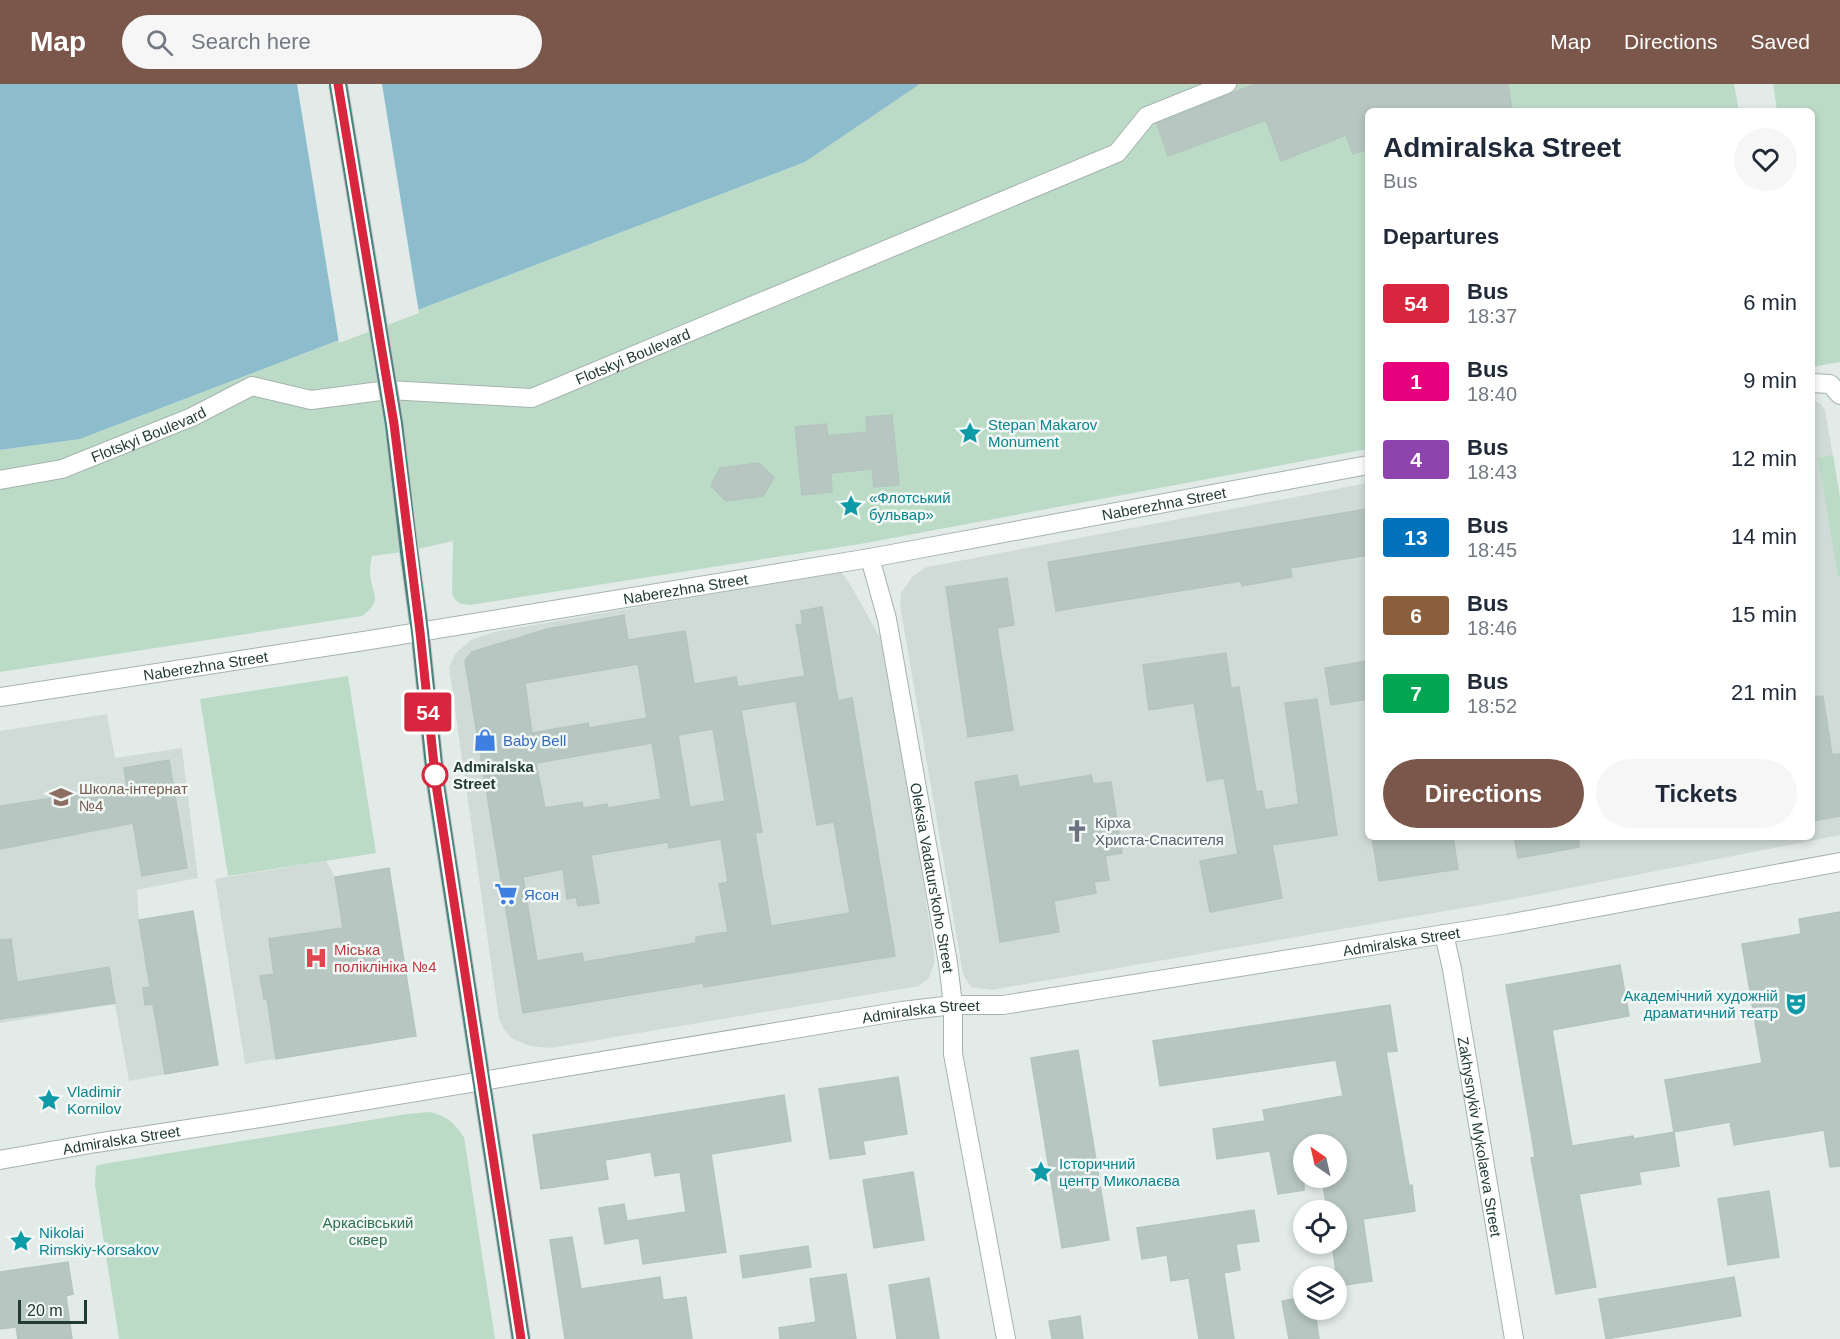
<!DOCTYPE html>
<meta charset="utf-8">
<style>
:root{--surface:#fff;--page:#f6f6f7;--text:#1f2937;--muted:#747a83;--accent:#7a574a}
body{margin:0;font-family:Helvetica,sans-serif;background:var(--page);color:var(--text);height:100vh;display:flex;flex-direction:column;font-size:22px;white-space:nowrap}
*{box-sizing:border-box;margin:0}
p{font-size:20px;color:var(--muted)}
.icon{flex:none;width:33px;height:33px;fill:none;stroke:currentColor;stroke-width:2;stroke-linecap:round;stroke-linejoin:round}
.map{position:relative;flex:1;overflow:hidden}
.details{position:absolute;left:1365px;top:24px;width:450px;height:732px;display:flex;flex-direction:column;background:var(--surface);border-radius:9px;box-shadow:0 3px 9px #0003}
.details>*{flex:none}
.badge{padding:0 12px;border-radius:4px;font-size:21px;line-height:39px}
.needle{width:39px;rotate:326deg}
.tools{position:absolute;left:1293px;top:1050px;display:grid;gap:12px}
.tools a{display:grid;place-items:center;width:54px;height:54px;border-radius:50%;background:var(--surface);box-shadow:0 3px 9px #0003;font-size:30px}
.scale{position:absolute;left:18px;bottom:15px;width:69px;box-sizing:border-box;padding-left:6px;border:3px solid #233b37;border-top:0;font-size:16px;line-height:21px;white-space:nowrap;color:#233b37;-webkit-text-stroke:4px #f2f8f5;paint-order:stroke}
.map>.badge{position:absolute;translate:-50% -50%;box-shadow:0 0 0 3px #fff}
h2{padding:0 18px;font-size:22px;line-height:54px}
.round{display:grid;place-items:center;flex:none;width:63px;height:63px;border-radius:32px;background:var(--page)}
.overview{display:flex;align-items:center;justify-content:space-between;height:102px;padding:0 18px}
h1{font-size:28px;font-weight:700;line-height:45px}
.button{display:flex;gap:12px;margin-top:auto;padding:12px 18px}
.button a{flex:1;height:69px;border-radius:36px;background:var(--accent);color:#fff;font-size:24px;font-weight:700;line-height:69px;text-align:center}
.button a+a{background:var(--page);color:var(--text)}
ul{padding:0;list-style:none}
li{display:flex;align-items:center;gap:18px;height:78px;padding:0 18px}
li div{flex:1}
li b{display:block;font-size:22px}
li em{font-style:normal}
li .badge{min-width:66px;font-weight:700;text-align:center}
header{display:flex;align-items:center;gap:36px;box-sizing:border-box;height:84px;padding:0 30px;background:var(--accent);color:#fff}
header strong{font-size:28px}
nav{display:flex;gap:33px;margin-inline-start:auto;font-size:21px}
.search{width:420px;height:54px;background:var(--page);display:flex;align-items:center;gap:15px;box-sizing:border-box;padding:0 21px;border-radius:33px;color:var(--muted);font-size:22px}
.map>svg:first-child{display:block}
</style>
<header>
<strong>Map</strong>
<div class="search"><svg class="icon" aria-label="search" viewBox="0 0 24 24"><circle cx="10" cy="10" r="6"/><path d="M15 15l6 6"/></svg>Search here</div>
<nav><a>Map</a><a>Directions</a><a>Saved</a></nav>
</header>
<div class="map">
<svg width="1840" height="1255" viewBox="0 0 1840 1255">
<rect width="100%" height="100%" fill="#e2ebe8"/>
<g fill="#d0dbd7">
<polygon points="1812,316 1820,319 1825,326 1840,414 1840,751 1503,817 991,906 971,903 963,890 900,521 901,509 913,492 927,483 1368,399 1368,753 1812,753"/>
<polygon points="834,489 842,489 850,500 887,566 934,869 934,880 929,894 919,902 550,964 530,962 511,954 504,945 499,935 449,583 456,569 471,556 494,548"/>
<polygon points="107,630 115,674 182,664 198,794 137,806 139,835 193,827 218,981 129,997 115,920 0,939 0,647"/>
<polygon points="326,777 335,793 389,784 416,952 245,980 215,795"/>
</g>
<g fill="#bcdbc7">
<path d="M920,0H1734L1739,27H1368V365L860,460L470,521C460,520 456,519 452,510L453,457L409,467L372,472C371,477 370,482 370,487C370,508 385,516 362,532L0,588V366L80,355L805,78Z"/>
<polygon points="1773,0 1840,0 1840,278 1812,283 1812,27 1777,27"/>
<polygon points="1833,371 1840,414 1840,492 1838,492 1818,374"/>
<polygon points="348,592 376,769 228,792 200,615"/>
<path d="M430,1028C447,1032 454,1039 464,1053L495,1255H119L95,1101L96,1082L103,1080L407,1030Z"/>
</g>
<polygon fill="#8dbdcd" points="0,0 920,0 805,78 80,355 0,366"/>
<polygon fill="#e2ebe8" points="297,0 382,0 419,229 339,259"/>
<g fill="#b7c6c1" stroke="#b4c4bf" stroke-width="1.5" fill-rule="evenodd">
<polygon points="1255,0 1508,0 1512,27 1368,27 1368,65 1353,70 1346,51 1281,77 1266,36 1168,72 1157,40"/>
<polygon points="892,331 899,401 874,403 872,385 831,389 832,408 802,411 795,343 826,340 828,352 867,348 866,333"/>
<polygon points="759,379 774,394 763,412 726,417 711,402 720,384"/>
<polygon points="1368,425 1368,471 1290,484 1292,493 1242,502 1241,497 1056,527 1048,478"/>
<polygon points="1007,494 1014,541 997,544 1013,646 968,653 946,503"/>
<path d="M822,523L838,617L852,614L895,872L704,903L703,899L523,929L465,577L472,568L547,545L624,531L628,556L685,547L694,600L736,593L738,603L805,592L796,541L803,540L801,527ZM638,580L647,634L589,644L588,639L532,649L525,599ZM796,617L817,741L834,738L850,829L771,842L755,749L762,748L741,626ZM713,645L725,717L690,723L678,651ZM652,659L661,715L608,724L607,720L583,724L582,718L545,724L536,679ZM721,755L728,798L719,800L728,848L696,853V859L584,878L582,869L537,877L523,793L563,785L567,815L576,813L578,822L599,819L591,771L668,758L669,764Z"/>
<polygon points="1226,569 1231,604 1239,603 1256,708 1262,707 1265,726 1299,720 1285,619 1317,615 1337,751 1272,761 1282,814 1210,828 1200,777 1238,770 1224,694 1207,697 1194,619 1149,626 1143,581"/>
<polygon points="1368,577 1368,615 1331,621 1325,584"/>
<polygon points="1823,612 1832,671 1840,670 1840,732 1812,737 1812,613"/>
<polygon points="169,676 187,784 142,792 133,739 0,765 0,722 127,703 124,684"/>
<polygon points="1017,691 1019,703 1091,691 1093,700 1111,698 1122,769 1105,772 1109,796 1094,798 1096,809 1054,817 1059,848 1000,858 975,698"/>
<polygon points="1372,753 1453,753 1458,785 1379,797"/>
<polygon points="1514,753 1579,753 1579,763 1518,774"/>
<polygon points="389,784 416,952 276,975 267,914 264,915 260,892 274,890 269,855 343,844 335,793"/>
<polygon points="193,827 218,981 165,990 153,920 145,921 143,904 150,903 139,836"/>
<polygon points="1840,828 1840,1082 1830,1083 1824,1046 1734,1061 1730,1038 1674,1048 1665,996 1762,979 1742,860 1801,850 1799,835"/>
<polygon points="11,855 17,898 109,883 115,919 0,935 0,856"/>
<polygon points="1620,881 1629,932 1552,946 1572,1062 1633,1052 1634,1055 1674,1048 1679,1082 1639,1088 1641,1100 1579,1110 1596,1203 1556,1210 1531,1074 1535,1073 1506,901"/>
<polygon points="1390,921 1397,967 1386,968 1409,1102 1412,1101 1415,1127 1363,1135 1372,1197 1338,1202 1332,1160 1336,1160 1336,1126 1327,1126 1322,1094 1336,1094 1336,1060 1304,1060 1304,1106 1278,1110 1270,1067 1217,1075 1213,1045 1265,1037 1263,1026 1343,1012 1336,976 1160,1002 1153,957"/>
<polygon points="1078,966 1109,1156 1062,1164 1031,974"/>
<polygon points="898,993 907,1050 863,1057 865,1070 830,1075 819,1005"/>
<polygon points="784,1011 791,1057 711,1070 726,1168 643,1180 639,1154 605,1160 599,1124 624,1120 627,1137 686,1128 680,1088 655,1092 651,1068 605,1076 608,1095 541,1105 533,1051"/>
<polygon points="913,1088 924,1156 874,1164 863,1096"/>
<polygon points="1769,1107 1779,1173 1728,1181 1718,1115"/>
<polygon points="1254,1126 1259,1157 1236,1160 1240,1186 1224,1189 1234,1255 1199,1255 1189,1194 1171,1197 1167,1171 1142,1175 1137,1144"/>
<polygon points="572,1153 581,1205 660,1193 663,1216 686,1213 692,1255 565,1255 550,1156"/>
<polygon points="808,1162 811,1183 743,1194 740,1172"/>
<polygon points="68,1178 73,1210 66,1212 72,1255 18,1255 16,1243 0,1245 0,1188"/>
<polygon points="846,1190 856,1255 780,1255 779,1244 816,1238 810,1195"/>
<polygon points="1734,1193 1741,1232 1606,1255 1599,1215"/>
<polygon points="929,1194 939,1255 897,1255 889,1201"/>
<polygon points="1304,1213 1304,1226 1315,1226 1319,1255 1289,1255 1282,1217"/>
<polygon points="1080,1232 1083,1255 1052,1255 1049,1237"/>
</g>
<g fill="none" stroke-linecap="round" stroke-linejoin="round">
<g stroke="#a5b3af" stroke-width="20">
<g id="minor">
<polyline points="1812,299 1830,300 1840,311"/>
<path id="s1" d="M0,396L62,385L192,333L252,302L311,316L388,306L532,314L1117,69L1147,32L1227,0"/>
<path id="s2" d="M870,474L887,535L948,879L953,921V970L1006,1255"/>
<path id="s3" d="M0,613L370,556L870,474L1368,381"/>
<path id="s4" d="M1444,850L1452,885L1514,1255"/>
<path id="s5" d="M0,1076L96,1059L260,1034L902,927L953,921H1003L1507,840L1840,778"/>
</g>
</g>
<g stroke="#c1c8c7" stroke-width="20">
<polyline id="trunk" points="409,467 420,548 436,701 521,1255"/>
</g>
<use href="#minor" stroke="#fff" stroke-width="18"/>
<use href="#trunk" stroke="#4c827b" stroke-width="18"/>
<g stroke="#c1c8c7" stroke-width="20" stroke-linecap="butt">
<polyline id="trunk-bridge" points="338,0 394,340 409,467"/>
</g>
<use href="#trunk-bridge" stroke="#4c827b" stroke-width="18"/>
</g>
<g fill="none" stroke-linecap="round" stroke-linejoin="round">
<g stroke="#fff" stroke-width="14">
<polyline id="line" points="338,0 394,340 420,548 436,700 521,1255"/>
</g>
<use href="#line" stroke="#d7263d" stroke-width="9"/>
</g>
<defs>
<g id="sight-bare" transform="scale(1.8)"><path d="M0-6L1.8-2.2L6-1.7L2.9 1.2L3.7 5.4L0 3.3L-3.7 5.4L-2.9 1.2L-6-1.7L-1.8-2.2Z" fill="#0f9aa8" stroke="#f2f8f5" stroke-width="2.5" paint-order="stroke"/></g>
<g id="shop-bare" transform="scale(1.8)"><path d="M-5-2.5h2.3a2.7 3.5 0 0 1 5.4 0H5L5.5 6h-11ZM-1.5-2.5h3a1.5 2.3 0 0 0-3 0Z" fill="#3f7fe0" stroke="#f2f8f5" stroke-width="2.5" paint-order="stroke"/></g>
<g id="school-bare" transform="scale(1.8)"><path d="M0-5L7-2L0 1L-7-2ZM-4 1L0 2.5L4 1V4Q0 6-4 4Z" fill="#8d6e63" stroke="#f2f8f5" stroke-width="2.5" paint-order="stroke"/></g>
<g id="church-bare" transform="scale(1.8)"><path d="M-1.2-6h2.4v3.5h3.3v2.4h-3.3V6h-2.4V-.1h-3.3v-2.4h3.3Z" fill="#6b7280" stroke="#f2f8f5" stroke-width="2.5" paint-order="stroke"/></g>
<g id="supermarket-bare" transform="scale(1.8)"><path d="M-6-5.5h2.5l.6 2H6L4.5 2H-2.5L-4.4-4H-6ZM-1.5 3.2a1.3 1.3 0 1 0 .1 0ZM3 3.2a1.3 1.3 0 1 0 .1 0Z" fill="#3f7fe0" stroke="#f2f8f5" stroke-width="2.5" paint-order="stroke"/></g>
<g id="hospital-bare" transform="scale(1.8)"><path d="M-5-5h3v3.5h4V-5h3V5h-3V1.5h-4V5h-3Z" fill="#e0444e" stroke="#f2f8f5" stroke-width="2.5" paint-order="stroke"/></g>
<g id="theatre-bare" transform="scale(1.8)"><path d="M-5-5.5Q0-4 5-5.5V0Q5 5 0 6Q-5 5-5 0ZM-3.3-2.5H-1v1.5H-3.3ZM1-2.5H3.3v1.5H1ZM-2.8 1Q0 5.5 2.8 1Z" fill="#0f9aa8" stroke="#f2f8f5" stroke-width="2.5" paint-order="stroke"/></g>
</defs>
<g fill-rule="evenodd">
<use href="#sight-bare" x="970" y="349"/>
<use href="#sight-bare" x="851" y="422"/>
<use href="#shop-bare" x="485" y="656"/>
<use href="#school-bare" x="61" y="713"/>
<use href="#church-bare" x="1077" y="747"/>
<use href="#supermarket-bare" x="506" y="810"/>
<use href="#hospital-bare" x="316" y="874"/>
<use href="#theatre-bare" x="1796" y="920"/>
<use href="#sight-bare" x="49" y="1016"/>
<use href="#sight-bare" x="1041" y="1088"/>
<use href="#sight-bare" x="21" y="1157"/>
</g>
<circle fill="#fff" stroke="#d7263d" stroke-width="3" cx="435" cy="691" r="12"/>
<g text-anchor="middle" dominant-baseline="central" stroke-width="5" stroke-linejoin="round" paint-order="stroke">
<g font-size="15" fill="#233b37" stroke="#f2f8f5">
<text stroke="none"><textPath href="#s1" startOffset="662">Flotskyi Boulevard</textPath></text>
<text stroke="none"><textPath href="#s1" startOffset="156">Flotskyi Boulevard</textPath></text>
<text stroke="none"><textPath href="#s3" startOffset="1180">Naberezhna Street</textPath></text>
<text stroke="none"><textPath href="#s3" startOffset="694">Naberezhna Street</textPath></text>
<text stroke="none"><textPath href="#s3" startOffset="208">Naberezhna Street</textPath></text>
<text stroke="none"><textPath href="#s2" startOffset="326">Oleksia Vadaturs'koho Street</textPath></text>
<text stroke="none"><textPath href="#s5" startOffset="1419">Admiralska Street</textPath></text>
<text stroke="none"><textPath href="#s5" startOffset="933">Admiralska Street</textPath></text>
<text stroke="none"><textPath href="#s4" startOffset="206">Zakhysnykiv Mykolaeva Street</textPath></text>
<text stroke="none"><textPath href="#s5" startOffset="123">Admiralska Street</textPath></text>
</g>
<g font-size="15" fill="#0d838f" stroke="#f2f8f5" text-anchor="start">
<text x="988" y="340">Stepan Makarov<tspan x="988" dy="17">Monument</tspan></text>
<text x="869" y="413">«Флотський<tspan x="869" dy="17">бульвар»</tspan></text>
<text x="1778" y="911" text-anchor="end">Академічний художній<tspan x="1778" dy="17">драматичний театр</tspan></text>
<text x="67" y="1007">Vladimir<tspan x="67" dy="17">Kornilov</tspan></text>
<text x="1059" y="1079">Історичний<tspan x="1059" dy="17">центр Миколаєва</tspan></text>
<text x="39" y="1148">Nikolai<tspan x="39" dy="17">Rimskiy-Korsakov</tspan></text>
</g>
<g font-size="15" fill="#366cbe" stroke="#f2f8f5" text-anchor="start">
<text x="503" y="656">Baby Bell</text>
<text x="524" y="810">Ясон</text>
</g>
<g font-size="15" font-weight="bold" fill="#233b37" stroke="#f2f8f5" text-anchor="start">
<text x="453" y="682">Admiralska<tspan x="453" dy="17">Street</tspan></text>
</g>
<g font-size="15" fill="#785e54" stroke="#f2f8f5" text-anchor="start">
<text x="79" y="704">Школа-інтернат<tspan x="79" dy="17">№4</tspan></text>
</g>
<g font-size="15" fill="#5b616d" stroke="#f2f8f5" text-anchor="start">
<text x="1095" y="738">Кірха<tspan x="1095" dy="17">Христа-Спасителя</tspan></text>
</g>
<g font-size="15" fill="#be3a42" stroke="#f2f8f5" text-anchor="start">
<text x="334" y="865">Міська<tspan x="334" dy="17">поліклініка №4</tspan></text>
</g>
<g font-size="15" fill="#2f704e" stroke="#f2f8f5">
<text x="368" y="1138">Аркасівський<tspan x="368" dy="17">сквер</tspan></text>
</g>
</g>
</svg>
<div class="tools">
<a><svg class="needle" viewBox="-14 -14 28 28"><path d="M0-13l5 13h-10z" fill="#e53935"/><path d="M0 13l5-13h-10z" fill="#747a83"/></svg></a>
<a><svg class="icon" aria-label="locate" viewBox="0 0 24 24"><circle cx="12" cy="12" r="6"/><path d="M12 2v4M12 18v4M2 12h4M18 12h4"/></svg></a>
<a><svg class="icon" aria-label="layers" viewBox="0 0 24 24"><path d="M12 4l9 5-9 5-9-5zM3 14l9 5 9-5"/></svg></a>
</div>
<div class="scale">20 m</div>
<b class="badge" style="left:428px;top:628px;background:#d7263d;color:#fff">54</b>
<section class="details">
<div class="overview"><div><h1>Admiralska Street</h1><p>Bus</p></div><a class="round"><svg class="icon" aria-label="heart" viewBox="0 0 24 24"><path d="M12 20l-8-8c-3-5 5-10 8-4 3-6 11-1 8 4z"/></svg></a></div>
<h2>Departures</h2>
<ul>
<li><span class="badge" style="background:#d7263d;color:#fff">54</span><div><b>Bus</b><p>18:37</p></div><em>6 min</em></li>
<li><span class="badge" style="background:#e6007e;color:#fff">1</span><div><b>Bus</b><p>18:40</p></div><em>9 min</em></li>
<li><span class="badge" style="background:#8e44ad;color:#fff">4</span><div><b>Bus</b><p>18:43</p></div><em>12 min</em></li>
<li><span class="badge" style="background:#0072bc;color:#fff">13</span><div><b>Bus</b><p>18:45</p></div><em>14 min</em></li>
<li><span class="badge" style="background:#8b5e3c;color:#fff">6</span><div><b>Bus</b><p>18:46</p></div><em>15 min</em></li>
<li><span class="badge" style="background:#00a651;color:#fff">7</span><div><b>Bus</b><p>18:52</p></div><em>21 min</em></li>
</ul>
<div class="button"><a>Directions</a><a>Tickets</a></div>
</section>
</div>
